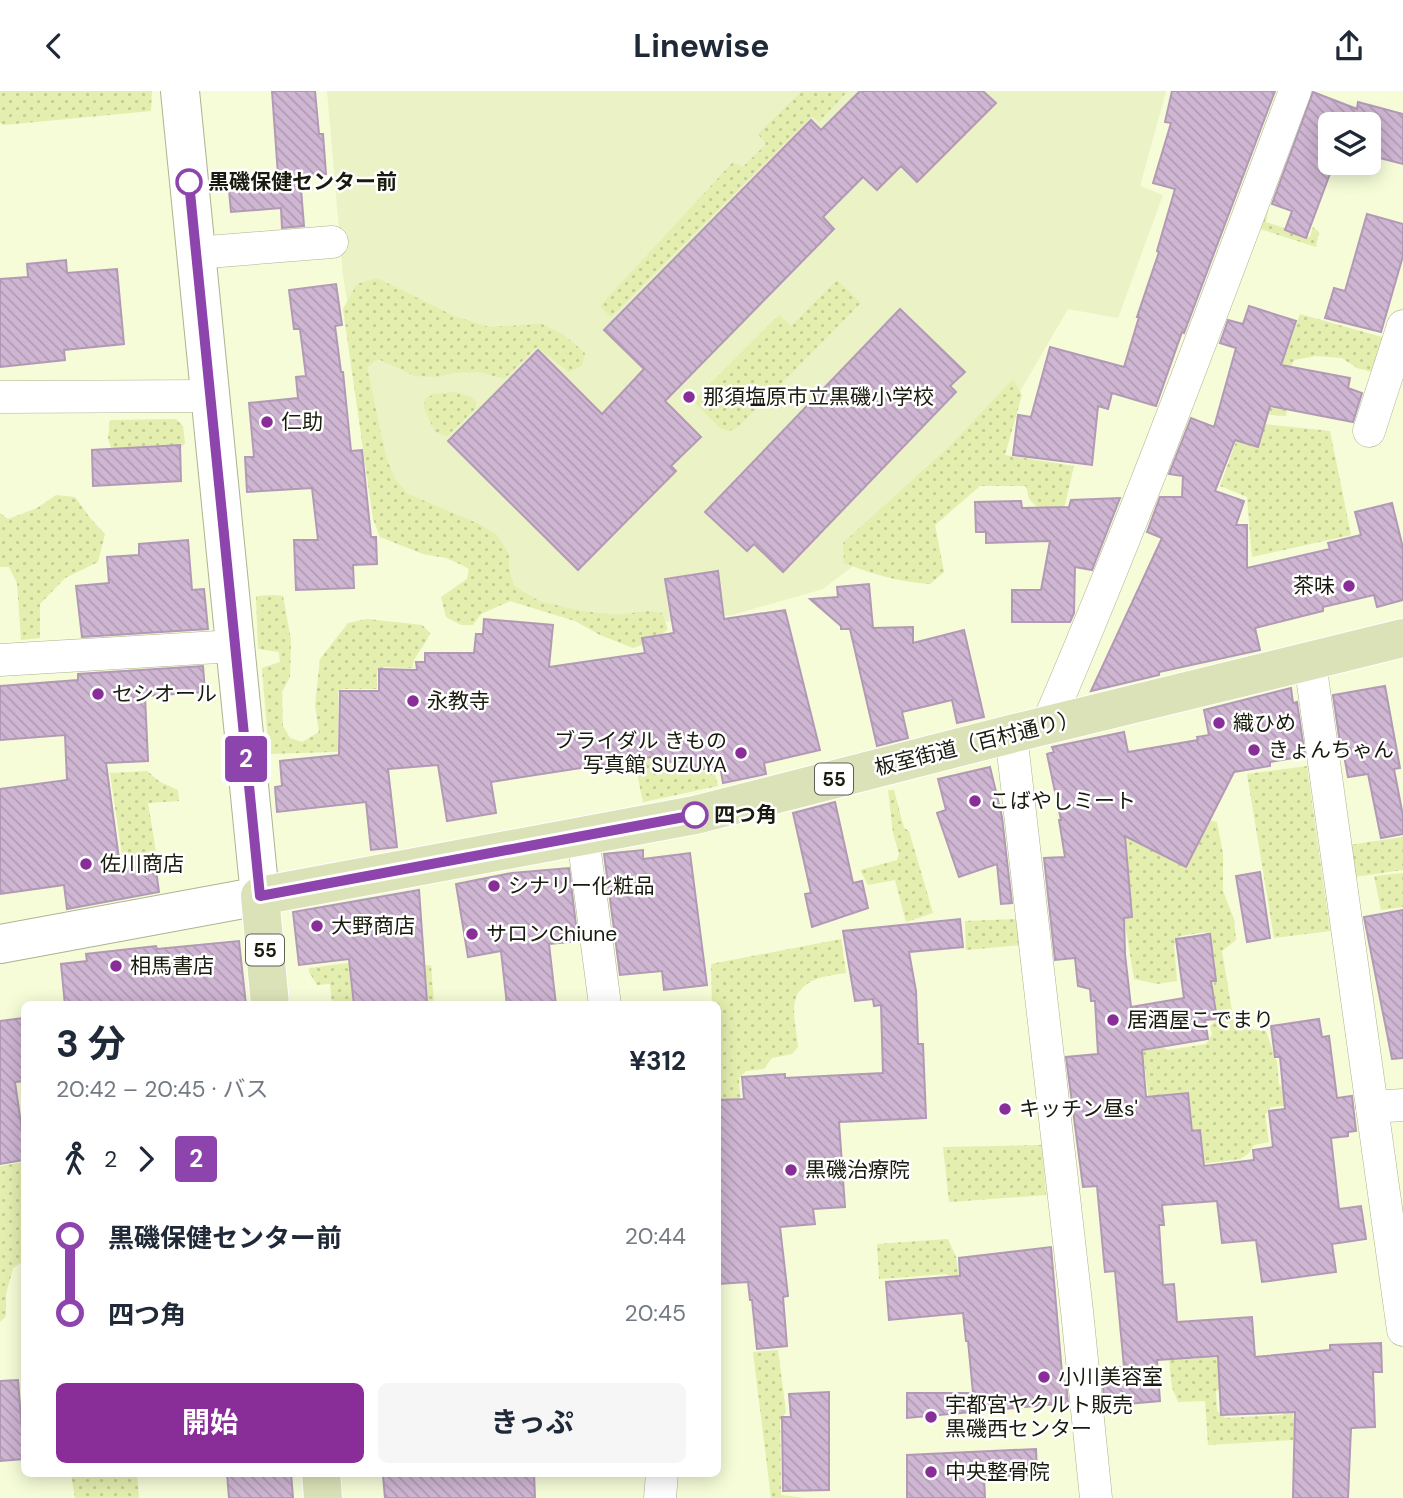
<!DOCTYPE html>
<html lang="ja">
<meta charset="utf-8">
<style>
:root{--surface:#fff;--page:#f6f6f7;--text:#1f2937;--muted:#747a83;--accent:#892d98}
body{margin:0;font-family:"DM Sans","Noto Sans JP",sans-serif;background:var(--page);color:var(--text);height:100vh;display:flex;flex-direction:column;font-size:26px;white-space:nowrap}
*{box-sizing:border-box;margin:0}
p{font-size:23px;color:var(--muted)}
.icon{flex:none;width:38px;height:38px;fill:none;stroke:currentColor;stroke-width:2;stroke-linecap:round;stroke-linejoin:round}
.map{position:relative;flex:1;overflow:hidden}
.panel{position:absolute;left:21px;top:910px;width:700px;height:476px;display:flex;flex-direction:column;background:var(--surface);border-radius:10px;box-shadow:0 4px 18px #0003}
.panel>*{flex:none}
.badge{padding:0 14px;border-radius:5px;font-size:24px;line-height:46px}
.controls{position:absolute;left:1318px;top:21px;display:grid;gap:14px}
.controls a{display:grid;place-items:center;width:63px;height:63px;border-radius:10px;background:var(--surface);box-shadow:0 4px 18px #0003;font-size:35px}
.map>.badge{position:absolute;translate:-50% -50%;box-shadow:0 0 0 4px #fff}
.legs{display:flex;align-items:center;gap:10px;height:77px;padding:0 35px;font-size:23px}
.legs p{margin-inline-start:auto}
.headline{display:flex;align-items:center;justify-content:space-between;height:119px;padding:0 35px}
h1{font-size:38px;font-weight:700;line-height:52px}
.primary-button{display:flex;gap:14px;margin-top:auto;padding:14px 35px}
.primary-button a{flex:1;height:80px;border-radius:10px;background:var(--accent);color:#fff;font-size:28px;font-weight:700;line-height:80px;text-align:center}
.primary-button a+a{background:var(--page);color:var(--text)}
ul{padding:0 35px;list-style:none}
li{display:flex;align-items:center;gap:24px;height:77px;font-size:26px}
li i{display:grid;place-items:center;width:10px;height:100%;margin:0 9px;background:currentColor}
li i::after{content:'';width:18px;height:18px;margin:-9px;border:5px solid;border-radius:50%;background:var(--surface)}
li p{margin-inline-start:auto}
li:first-child i{background:linear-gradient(#0000 50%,currentColor 0)}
li:last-child i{background:linear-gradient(currentColor 50%,#0000 0)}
header{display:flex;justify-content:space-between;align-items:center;height:91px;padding:0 35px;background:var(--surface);font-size:32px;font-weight:700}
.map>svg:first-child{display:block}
</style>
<header><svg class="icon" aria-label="back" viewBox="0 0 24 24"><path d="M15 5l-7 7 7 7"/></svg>Linewise<svg class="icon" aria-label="share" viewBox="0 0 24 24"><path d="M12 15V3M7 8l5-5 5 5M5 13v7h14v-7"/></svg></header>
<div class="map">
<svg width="1403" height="1407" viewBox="0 0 1403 1407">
<defs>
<pattern id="grass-dots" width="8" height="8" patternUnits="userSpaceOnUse" patternTransform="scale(1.75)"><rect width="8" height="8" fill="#e3eeaf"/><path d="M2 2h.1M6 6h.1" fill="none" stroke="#c2cc95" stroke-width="1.8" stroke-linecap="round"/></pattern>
<pattern id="building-back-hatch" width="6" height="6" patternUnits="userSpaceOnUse" patternTransform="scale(1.75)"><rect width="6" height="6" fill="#cfb6d3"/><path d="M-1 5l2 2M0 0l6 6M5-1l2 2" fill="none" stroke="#b19cb4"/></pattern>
</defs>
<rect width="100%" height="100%" fill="#f5fcd7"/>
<polygon fill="#eaf2c6" points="327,0 1166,0 1140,95 1163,104 1118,227 1068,218 971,385 823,498 732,524 642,533 528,512 381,428 343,184"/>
<g fill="url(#grass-dots)">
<polygon points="0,0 152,0 151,20 4,34 0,32"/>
<polygon points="802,0 848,0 819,31 812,25 611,226 600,215 733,71 743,76 766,53 758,43"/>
<polygon points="1270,111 1266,131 1310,146 1313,136 1319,141 1316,156 1254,136"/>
<polygon points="377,187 454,225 489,236 542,233 563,243 585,262 582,275 569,281 537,256 504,288 479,281 452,282 438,286 415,285 378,268 367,276 386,366 395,388 408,403 479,433 497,444 509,463 509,477 514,495 539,510 581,520 617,524 648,520 662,522 668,538 651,551 633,557 600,544 575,530 510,510 481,523 473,534 461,534 446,526 441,506 467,488 469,477 446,467 423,463 380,446 373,428 343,218 357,193"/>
<polygon points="837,189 861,212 738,336 729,340 720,337 693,310 779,224 791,235"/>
<polygon points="1300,223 1389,248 1379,283 1357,277 1342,267 1316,265 1294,269 1291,276 1286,325 1262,323"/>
<path d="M1013,288L1022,304L1005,364L1074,375L1063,422L1041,420L1029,408L1026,395H980L935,434L944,481L930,493C900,491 872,483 844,472L843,452L950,355Z"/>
<polygon points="455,301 469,305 476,310 476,317 447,345 435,341 424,317 425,308 434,303"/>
<polygon points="176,328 183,335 185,352 173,366 113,363 108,347 110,329"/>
<polygon points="1243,331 1330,340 1351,444 1252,466 1247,406 1220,395"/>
<polygon points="56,404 75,406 90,427 105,443 98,471 65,487 40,513 40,547 21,549 17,492 9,476 0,476 0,422 8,428 37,417"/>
<path d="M275,504L283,505L291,549L290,586L282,601L283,635L290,647L302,651L319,641L315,614L320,568L348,532L367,528L422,534L430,542C425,556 414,563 412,577L385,576L377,580V598H343L338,601V653L403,652L487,656L269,663L262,577L280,571L279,561L258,558L256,505Z"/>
<polygon points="651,624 663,675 677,673 681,684 714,679 718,695 643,711 634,668"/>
<polygon points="1307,675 1330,840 1274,847 1247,683"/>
<polygon points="147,680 160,691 178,699 179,710 148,712 156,761 122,764 110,682"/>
<polygon points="888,699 894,699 904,737 909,740 933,822 906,831 895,789 868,794 860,779 897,769 899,763 893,742"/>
<polygon points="1170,721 1217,731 1223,763 1223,800 1234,828 1236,849 1222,860 1234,932 1250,938 1266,940 1277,972 1279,994 1321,1012 1271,1016 1265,1024 1269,1051 1254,1054 1248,1063 1240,1068 1168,1077 1152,1035 1142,954 1156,953 1168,959 1206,953 1212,943 1210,935 1216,930 1210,898 1214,894 1205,841 1180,845 1174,854 1177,890 1157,893 1134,888 1125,832 1117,751 1138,742"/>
<polygon points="1403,746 1403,779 1354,786 1349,754"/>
<polygon points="1403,782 1403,816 1381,819 1374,785"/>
<polygon points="1017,828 1022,854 966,859 965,830"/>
<path d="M841,848L846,882C828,884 800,888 795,910C792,920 797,944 798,956L792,963L772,967L764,978L746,980L739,987L743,1046L723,1048L718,1006V914L712,913L711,873Z"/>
<polygon points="347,872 367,876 431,874 434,913 332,913 330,893 317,894 309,881 309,877"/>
<polygon points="1042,1054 1046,1104 949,1111 943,1056"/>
<polygon points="24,1071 24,1170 13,1177 6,1203 6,1225 0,1231 0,1075"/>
<polygon points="948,1148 956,1166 959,1188 953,1189 946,1183 879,1188 877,1153"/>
<polygon points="778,1259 786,1321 780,1330 781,1404 805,1407 771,1407 753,1261"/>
<polygon points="1286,1263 1282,1281 1229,1292 1216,1300 1217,1320 1226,1327 1283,1324 1285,1318 1292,1319 1295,1336 1293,1349 1208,1354 1205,1310 1178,1311 1172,1296 1169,1269"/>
<polygon points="34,1383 137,1383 139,1407 75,1407 71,1383 34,1386"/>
</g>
<g fill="url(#building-back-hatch)" stroke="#b29ab6" stroke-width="2">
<polygon points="272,0 315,0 319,43 323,43 326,83 300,86 304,135 282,137 281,117 231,121 228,88 278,84"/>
<polygon points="860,0 983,0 996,12 917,91 901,75 877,99 863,86 823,126 834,138 665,310 701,346 671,375 676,380 578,479 448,350 538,259 602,323 644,278 604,239 811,29 821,39"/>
<polygon points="1172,0 1275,0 1184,242 1182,241 1156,315 1112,302 1108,318 1098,315 1092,374 1013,364 1018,324 1031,326 1050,256 1124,276 1139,226 1137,226 1159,161 1157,160 1175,98 1153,92 1171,32 1165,31"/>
<polygon points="1313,1 1357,18 1358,11 1403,23 1403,73 1368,64 1368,33 1330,33 1330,72 1334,72 1306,147 1285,139 1292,120 1272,113"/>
<polygon points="1367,123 1403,133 1403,165 1381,241 1325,227 1334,197 1345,200"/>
<polygon points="66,169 67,182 117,178 124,253 64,259 65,269 0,276 0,188 28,186 27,173"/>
<polygon points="336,193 342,234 335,235 341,281 343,281 351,360 362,359 371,446 376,446 377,473 353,474 354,497 296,499 294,449 318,449 312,397 247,401 245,366 254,366 249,312 298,307 296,286 306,285 300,238 294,238 289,199"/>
<polygon points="1249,215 1296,230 1281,274 1350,287 1348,297 1362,302 1353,331 1270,315 1258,356 1235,349 1215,400 1244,410 1236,434 1247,434 1247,477 1330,458 1328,452 1361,444 1355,421 1392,412 1403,457 1403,509 1377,516 1374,504 1323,516 1323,520 1255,537 1260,559 1159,581 1159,584 1091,600 1162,447 1147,441 1160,406 1182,406 1183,385 1169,383 1191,327 1214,336 1236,257 1220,252 1228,229 1243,233"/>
<polygon points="900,218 965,281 950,295 956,301 783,481 754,453 747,460 705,421"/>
<polygon points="180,354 181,390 93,395 92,359"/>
<polygon points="1120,407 1092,479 1075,476 1074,522 1070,531 1012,531 1012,499 1041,499 1050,450 986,452 986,441 976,441 975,411 1021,410 1022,417 1069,416 1071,409"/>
<polygon points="188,449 192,499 204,498 208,538 82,546 76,495 109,492 107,466 139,464 139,453"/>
<polygon points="718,480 724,528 785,519 820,659 764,672 766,683 723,692 720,675 683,682 681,669 660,673 658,665 491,691 496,722 447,730 438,674 388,678 397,756 371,759 366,711 277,721 275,696 282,695 280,670 339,664 340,600 379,600 379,578 417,579 416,571 425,571 425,562 474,562 476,543 483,543 484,528 553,534 549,576 645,562 642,547 674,542 665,488"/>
<polygon points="869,493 873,537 913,536 913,552 964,539 984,626 957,632 952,609 902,621 908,647 877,655 850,538 841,538 841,535 810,508 838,506 837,496"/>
<polygon points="203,575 205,601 145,605 148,670 106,672 119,768 154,764 159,801 67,818 64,794 0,803 0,698 67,689 65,644 0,649 0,595 78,589 78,583"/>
<polygon points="1385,595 1400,677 1394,678 1403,725 1403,743 1381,747 1368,683 1348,686 1343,659 1341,659 1333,604"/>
<polygon points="1291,597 1293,612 1297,611 1305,665 1270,671 1270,675 1234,681 1186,776 1125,745 1132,826 1124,827 1125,863 1131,916 1184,907 1176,848 1210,843 1216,890 1211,890 1217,928 1205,929 1208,948 1142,959 1146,1006 1188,1002 1192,1040 1200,1039 1204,1075 1254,1069 1253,1059 1273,1056 1269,1020 1285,1018 1280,966 1275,966 1271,935 1319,928 1322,946 1329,945 1337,1007 1352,1005 1356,1040 1348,1041 1348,1045 1331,1047 1339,1118 1361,1115 1366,1148 1332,1153 1336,1181 1262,1191 1256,1149 1222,1152 1217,1110 1162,1114 1164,1134 1159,1134 1163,1194 1174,1193 1177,1231 1252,1226 1255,1266 1330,1259 1330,1254 1381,1252 1382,1281 1373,1281 1375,1336 1351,1337 1348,1407 1293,1407 1295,1321 1221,1324 1218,1265 1157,1269 1160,1310 1105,1315 1101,1278 1124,1276 1115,1180 1105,1181 1097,1095 1083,1096 1066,966 1098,963 1095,910 1091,910 1090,898 1078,895 1075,867 1055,869 1044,767 1065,766 1059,729 1061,729 1047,663 1054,661 1052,656 1124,641 1128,661 1198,649 1197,646 1209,644 1204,619"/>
<polygon points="990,676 1002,726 1007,770 1005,770 1007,770 1012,812 1001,813 997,773 959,786 937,722 946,719 938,688"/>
<polygon points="835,711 853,792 862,790 868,817 812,836 805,803 811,802 793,722"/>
<polygon points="643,759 643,768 690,762 707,894 664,899 662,880 620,884 604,763"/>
<polygon points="569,777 578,850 549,853 556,914 507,914 501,860 468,866 456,793 512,782"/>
<polygon points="1260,781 1270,847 1247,851 1236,785"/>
<polygon points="419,799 427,911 354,914 349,868 299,874 293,821"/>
<polygon points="1403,819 1403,967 1392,968 1364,826"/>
<polygon points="960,828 963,856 909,861 916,900 918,953 923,953 926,1027 839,1031 845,1116 813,1118 815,1133 780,1136 788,1205 783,1206 787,1255 757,1258 752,1209 750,1209 748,1191 718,1193 718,1009 744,1008 742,986 785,983 785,987 883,982 881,914 874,915 873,908 855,910 843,840"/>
<polygon points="239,850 246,914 65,914 61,873 87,870 86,863 156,855 157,858"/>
<polygon points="24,927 24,990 15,991 24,1054 24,1069 0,1073 0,930"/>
<polygon points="1051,1156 1062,1282 1065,1282 1068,1312 907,1327 907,1302 973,1302 968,1250 966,1250 963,1222 889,1229 886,1191 960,1185 959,1167"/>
<polygon points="18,1289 22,1341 24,1340 24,1368 0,1370 0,1290"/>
<polygon points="829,1301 829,1399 783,1400 782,1326 791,1326 789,1303"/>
<polygon points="1036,1358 1037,1384 984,1386 985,1407 907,1407 907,1364"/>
<polygon points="227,1382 291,1382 293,1407 229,1407"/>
<polygon points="416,1382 490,1382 490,1385 534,1382 535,1407 385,1407 383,1385"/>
</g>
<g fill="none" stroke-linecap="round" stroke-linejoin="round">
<g stroke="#acb390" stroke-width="33">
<g id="street">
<polyline points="195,162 332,151"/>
<polyline points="0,306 209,305"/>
<polyline points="1369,340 1403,235"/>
<polyline points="0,569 235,555"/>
<polyline points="1310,571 1403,1239"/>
<path d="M1047,634C1137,425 1215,213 1295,0"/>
<polyline points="1011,643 1077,1220 1096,1407"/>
<polyline points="583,746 605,914"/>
<polyline points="1372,1016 1403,1014"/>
<polyline points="660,1407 662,1382"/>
</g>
</g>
<g stroke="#acb390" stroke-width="40">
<polyline id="secondary" points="0,853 260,805 180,0"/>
</g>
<g stroke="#fff" stroke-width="40">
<g id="primary">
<polyline points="270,914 260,805 695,724 1011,643 1403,547"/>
<polyline points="321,1382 323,1407"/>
</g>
</g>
<use href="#street" stroke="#fff" stroke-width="32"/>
<use href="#secondary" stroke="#fff" stroke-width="38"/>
<use href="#primary" stroke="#dbe2b8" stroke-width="38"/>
</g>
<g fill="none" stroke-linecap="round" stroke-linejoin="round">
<g stroke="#fff" stroke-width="16">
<polyline id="line-1" points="189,91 260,805 695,724"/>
</g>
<use href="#line-1" stroke="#8e44ad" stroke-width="10"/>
</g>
<g fill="#fff" stroke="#8e44ad" stroke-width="3.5">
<circle cx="189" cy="91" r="12"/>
<circle cx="695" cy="724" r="12"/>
</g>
<g fill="#892d98" stroke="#fff" stroke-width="2.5">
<circle cx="689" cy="306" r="7"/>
<circle cx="267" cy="331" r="7"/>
<circle cx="1349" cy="495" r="7"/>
<circle cx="98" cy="603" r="7"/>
<circle cx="413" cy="610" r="7"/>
<circle cx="1219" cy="632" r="7"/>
<circle cx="1254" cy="659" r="7"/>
<circle cx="741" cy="662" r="7"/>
<circle cx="975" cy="710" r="7"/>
<circle cx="86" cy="773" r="7"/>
<circle cx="494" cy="795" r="7"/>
<circle cx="317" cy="835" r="7"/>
<circle cx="472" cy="843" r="7"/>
<circle cx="116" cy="875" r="7"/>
<circle cx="1113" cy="929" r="7"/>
<circle cx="1005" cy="1018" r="7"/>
<circle cx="791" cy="1079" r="7"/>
<circle cx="1044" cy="1286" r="7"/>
<circle cx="931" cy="1326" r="7"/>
<circle cx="931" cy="1381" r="7"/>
</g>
<g text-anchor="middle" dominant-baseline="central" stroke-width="5" stroke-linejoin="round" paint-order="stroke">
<g fill="#fff" stroke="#5e5f56" stroke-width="2">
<rect x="815" y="672.5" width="38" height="31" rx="5"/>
<rect x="246" y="843.5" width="38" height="31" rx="5"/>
</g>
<g font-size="19" font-weight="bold" fill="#191b0e">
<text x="834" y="688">55</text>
<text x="265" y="859">55</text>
</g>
<g font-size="21" font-weight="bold" fill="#191b0e" stroke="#fff" text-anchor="start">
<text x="208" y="91">黒磯保健センター前</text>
<text x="714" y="724">四つ角</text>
</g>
<g font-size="21" fill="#191b0e" stroke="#fff" text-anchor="start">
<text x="703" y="306">那須塩原市立黒磯小学校</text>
<text x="281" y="331">仁助</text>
<text x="1335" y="495" text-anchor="end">茶味</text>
<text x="112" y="603">セシオール</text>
<text x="427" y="610">永教寺</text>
<text x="1233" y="632">織ひめ</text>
<text x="727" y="650" text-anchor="end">ブライダル きもの<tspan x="727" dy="24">写真館 SUZUYA</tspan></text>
<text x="1268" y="659">きょんちゃん</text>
<text x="989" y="710">こばやしミート</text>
<text x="100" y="773">佐川商店</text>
<text x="508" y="795">シナリー化粧品</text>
<text x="331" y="835">大野商店</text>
<text x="486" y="843">サロンChiune</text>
<text x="130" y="875">相馬書店</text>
<text x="1127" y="929">居酒屋こでまり</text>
<text x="1019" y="1018">キッチン昼s'</text>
<text x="805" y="1079">黒磯治療院</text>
<text x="1058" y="1286">小川美容室</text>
<text x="945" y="1314">宇都宮ヤクルト販売<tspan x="945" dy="24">黒磯西センター</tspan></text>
<text x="945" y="1381">中央整骨院</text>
</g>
<g font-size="21" fill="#191b0e" stroke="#fff">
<text transform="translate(977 652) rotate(-14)">板室街道（百村通り）</text>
</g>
</g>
</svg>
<div class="controls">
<a><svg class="icon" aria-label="layers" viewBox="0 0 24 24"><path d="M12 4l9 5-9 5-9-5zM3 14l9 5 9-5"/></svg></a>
</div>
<b class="badge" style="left:246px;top:668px;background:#8e44ad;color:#fff">2</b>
<section class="panel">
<div class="headline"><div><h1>3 分</h1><p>20:42 – 20:45 · バス</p></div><b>¥312</b></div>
<div class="legs"><svg class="icon" aria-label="walk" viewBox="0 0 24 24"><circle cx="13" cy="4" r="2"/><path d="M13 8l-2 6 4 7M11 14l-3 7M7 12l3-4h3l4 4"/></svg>2<svg class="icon" aria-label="forward" viewBox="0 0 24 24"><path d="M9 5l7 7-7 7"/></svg><b class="badge" style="background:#8e44ad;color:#fff">2</b></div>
<ul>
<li><i style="color:#8e44ad"></i><b>黒磯保健センター前</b><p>20:44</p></li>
<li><i style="color:#8e44ad"></i><b>四つ角</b><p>20:45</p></li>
</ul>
<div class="primary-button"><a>開始</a><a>きっぷ</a></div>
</section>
</div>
